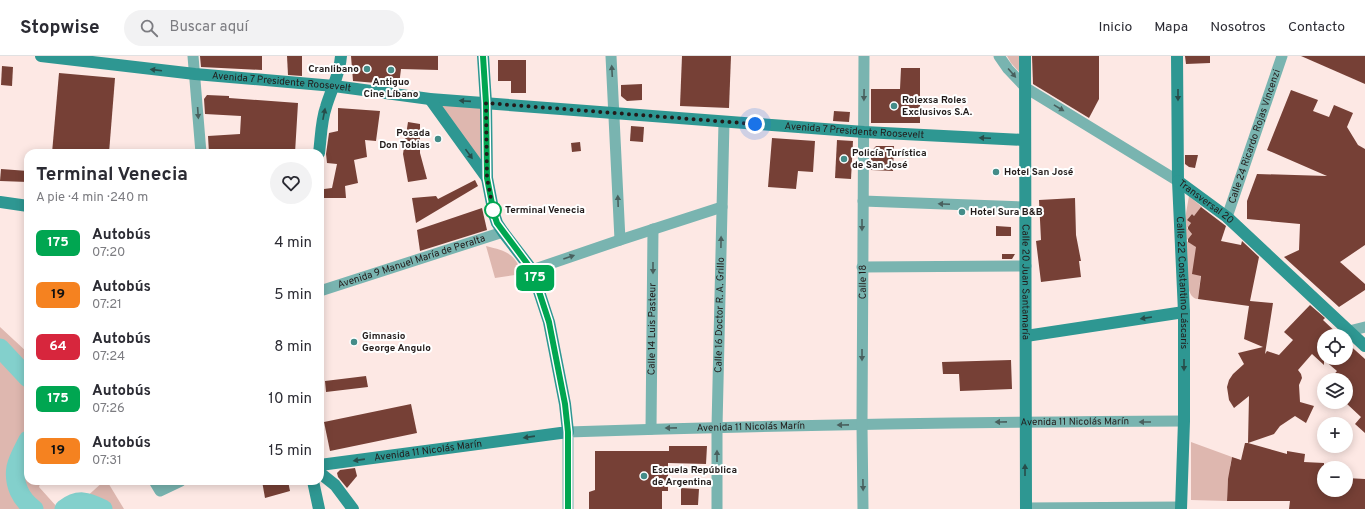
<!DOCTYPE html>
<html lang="es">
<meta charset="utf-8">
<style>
:root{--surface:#fff;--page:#f2f2f3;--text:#2b2b33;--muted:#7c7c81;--line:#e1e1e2}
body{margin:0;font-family:Overpass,sans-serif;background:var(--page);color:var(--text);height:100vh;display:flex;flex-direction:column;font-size:15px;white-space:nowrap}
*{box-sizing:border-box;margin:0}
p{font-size:13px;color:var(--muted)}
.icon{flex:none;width:22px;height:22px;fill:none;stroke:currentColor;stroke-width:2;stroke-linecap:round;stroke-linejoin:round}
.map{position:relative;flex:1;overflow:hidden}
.sheet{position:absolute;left:24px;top:93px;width:300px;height:336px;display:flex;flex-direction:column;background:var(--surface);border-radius:12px;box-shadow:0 2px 10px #0003}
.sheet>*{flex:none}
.badge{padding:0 8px;border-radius:6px;font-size:14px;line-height:26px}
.fabs{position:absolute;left:1317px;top:273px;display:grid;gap:8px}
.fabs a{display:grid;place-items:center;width:36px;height:36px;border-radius:50%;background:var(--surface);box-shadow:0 2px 10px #0003;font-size:20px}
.you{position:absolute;width:20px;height:20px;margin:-10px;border:3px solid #fff;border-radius:50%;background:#1a73e8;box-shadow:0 0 0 6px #1a73e833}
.map>.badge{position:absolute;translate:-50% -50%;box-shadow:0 0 0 2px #fff}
.round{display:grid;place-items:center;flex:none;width:42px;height:42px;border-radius:21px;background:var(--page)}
.headline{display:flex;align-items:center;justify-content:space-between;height:68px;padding:0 12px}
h1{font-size:19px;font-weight:700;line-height:30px}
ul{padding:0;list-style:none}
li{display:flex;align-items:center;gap:12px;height:52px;padding:0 12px}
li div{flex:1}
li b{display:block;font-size:15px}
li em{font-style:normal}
li .badge{min-width:44px;font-weight:700;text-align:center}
header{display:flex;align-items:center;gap:24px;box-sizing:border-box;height:56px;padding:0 20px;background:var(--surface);border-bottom:1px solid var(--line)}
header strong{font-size:19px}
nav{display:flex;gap:22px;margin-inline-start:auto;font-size:14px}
.search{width:280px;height:36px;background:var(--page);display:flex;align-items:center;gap:10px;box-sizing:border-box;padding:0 14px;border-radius:22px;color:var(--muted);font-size:15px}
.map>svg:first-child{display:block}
</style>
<header>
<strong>Stopwise</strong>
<div class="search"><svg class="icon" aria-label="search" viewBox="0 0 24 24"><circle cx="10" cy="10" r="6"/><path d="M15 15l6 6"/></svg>Buscar aquí</div>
<nav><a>Inicio</a><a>Mapa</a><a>Nosotros</a><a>Contacto</a></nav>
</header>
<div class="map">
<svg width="1365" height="453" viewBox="0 0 1365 453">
<rect width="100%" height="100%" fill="#fde8e4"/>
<g fill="#deb7af">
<polygon points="1007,0 1021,0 1022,19 1011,7"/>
<polygon points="430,43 486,47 487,122"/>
<path d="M1189,140L1202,151L1194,160L1192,158L1187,164L1191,167L1187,172L1192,178L1186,185L1202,193L1201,217L1198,243C1192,243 1190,237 1188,232L1185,163Z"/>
<path d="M486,190C506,195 515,197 522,218L495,222Z"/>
<polygon points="0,271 28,297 28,425 41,425 39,431 57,451 62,453 0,453"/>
<polygon points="1191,386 1232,401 1230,410 1248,424 1228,423 1227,445 1191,444"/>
<polygon points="104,425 107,425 124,453 73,453"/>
</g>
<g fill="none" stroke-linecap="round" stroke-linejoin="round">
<g stroke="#83d0cc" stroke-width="19">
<polyline points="0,292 28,322"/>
<path d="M28,384C24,392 18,402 16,411C13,428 21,444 34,453"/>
<path d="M64,453C78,442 87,445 103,453"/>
</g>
</g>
<g fill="#764036">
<polygon points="200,0 262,0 262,14 201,11"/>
<polygon points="287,0 302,0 302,20 288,19"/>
<polygon points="351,0 438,0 438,14 401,13 399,29 353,25"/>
<polygon points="682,0 731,0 729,52 680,50"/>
<polygon points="1032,0 1099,0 1099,43 1089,62 1033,28"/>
<polygon points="1185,0 1210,0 1210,7 1186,8"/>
<polygon points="1301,0 1365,0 1365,28"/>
<polygon points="498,4 526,4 526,37 511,37 511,25 498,25"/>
<polygon points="2,10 13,11 12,30 1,29"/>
<polygon points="901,12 920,12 920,67 871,67 871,33 900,33"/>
<polygon points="59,17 115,22 109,97 52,97"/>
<polygon points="642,28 642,44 627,45 621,40 621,29"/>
<polygon points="1291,34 1318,44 1313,55 1329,61 1334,49 1353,57 1347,71 1358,89 1365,93 1365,189 1340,206 1365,228 1365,234 1339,251 1284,201 1299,194 1300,168 1247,163 1247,145 1257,118 1327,120 1267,94"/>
<polygon points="207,39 229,40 229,42 298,47 295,97 209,97 208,80 240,78 241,60 205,58 204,43"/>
<polygon points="338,52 380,55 376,85 365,84 367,101 354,104 358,127 345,130 346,142 324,142 324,133 332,132 337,108 327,107 326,98 329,77 338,75"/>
<polygon points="834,55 850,56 849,66 833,65"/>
<polygon points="408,66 420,68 420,97 427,123 408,126 403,98"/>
<polygon points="631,70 644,71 643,86 630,85"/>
<polygon points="772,82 815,85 813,116 798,115 796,133 768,131"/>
<polygon points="837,84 853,85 851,123 835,122"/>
<polygon points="580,86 581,95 572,96 571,87"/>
<polygon points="876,90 894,90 893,115 871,114 871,96"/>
<polygon points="1185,99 1198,99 1195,112 1189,111 1185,108"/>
<polygon points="1,113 28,115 28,126 0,125"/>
<polygon points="475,124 478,130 416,167 412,142 436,140 438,143"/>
<polygon points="1075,142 1076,179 1081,205 1079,205 1081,221 1041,226 1036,185 1041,184 1039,144"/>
<polygon points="1201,151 1226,170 1221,185 1241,189 1242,185 1259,201 1250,245 1273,247 1265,298 1267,295 1279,299 1293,284 1284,276 1310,249 1325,262 1323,264 1340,280 1324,280 1324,302 1346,302 1346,286 1365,303 1365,377 1355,368 1361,361 1346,347 1346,324 1329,324 1337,315 1324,304 1324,309 1312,298 1298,314 1301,318 1302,322 1299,329 1300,346 1314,350 1306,367 1295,360 1280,370 1274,378 1248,387 1287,398 1287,395 1305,398 1304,406 1324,407 1324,434 1346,434 1346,422 1365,423 1365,453 1289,453 1290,445 1227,445 1228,423 1232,401 1241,404 1245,387 1248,387 1249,340 1234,352 1229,344 1227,331 1229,324 1233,318 1244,308 1238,297 1263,291 1244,283 1249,250 1198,243 1201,220 1192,218 1196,191 1188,186 1188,183 1192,178 1188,173 1188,171 1191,167 1187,164 1192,158 1194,160"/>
<polygon points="482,152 487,174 420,195 417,174"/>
<polygon points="996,170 1011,171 1011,180 996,180"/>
<polygon points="1002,198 1015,198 1012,203 1002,203"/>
<polygon points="1011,304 1012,333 960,335 959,318 943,318 942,306"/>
<polygon points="366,320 368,331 326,336 325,325"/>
<polygon points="411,348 417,377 330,395 324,366"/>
<polygon points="669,390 707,390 706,408 668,407 668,435 662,435 662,453 589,453 589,436 595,434 595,395 669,395"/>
<polygon points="355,412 357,420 347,432 338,421 337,417 340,414"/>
<polygon points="262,425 288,425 290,435 265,442"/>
<polygon points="681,432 699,433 698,449 681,449"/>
</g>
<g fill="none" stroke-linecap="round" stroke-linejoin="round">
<g stroke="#79b4b0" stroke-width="11">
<polyline points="193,0 201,97"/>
<polyline points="611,0 620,184"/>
<polyline points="999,0 1008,13 1026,32 1178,125"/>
<polyline points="863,145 1025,151"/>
<path id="s1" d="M1227,161L1282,0"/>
<polyline points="862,211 1026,210"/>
<polyline points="532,214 620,184 722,151"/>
<path id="s2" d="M320,235L503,176"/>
<polyline points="1349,275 1365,271"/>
<path id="s3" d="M651,373L653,173"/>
<polyline points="154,425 160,435 181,425"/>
<polyline points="1026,452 1181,451"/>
<path id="s4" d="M568,453V376C773,369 978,366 1184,365"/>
<path id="s5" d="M717,453V371L724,66"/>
<path id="s6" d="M863,453L862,369L864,0"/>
</g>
<g stroke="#2e9792" stroke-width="12">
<path id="s7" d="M41,0L195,18L334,30L430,43L864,76L1024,84"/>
<path id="s8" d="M1025,0L1026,453"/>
<path id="s9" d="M1177,0L1178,125L1184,256V365L1181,453"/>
<polyline points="430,43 487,122"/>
<path d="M319,97C321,82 321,65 326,51C331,34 340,18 341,0"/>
<path id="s10" d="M1178,125L1227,161L1365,290"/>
<polyline points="0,146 28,150"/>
<polyline points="1026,280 1184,256"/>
<path id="s11" d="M320,409L568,376L565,348L549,266L532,214L503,176L497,167L494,158L487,122L486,47L483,0"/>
<polyline points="320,417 335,429 353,453"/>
<polyline points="313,425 319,453"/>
</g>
</g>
<defs><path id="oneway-solid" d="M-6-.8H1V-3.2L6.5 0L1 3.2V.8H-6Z"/></defs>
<g fill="#274d4a">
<use href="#oneway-solid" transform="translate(156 14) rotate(-173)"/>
<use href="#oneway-solid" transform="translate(1178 39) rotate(90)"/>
<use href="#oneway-solid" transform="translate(465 45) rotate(-176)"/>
<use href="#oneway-solid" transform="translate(324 58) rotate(-79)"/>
<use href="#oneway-solid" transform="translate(985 82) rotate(-177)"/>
<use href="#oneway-solid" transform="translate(469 98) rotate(54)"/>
<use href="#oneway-solid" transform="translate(1146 262) rotate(171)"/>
<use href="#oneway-solid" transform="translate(1184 309) rotate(90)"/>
<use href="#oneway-solid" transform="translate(529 381) rotate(172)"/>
<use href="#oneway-solid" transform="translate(359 404) rotate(172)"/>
<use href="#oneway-solid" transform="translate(1025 414) rotate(-90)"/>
</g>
<g fill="#49605e">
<use href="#oneway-solid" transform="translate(612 15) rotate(-93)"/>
<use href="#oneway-solid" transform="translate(1012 17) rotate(49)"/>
<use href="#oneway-solid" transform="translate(864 39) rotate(91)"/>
<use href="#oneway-solid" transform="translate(1059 52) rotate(31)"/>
<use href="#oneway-solid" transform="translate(198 57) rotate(86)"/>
<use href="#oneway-solid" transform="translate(618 145) rotate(-92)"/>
<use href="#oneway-solid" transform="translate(944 148) rotate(-178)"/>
<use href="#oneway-solid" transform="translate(862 169) rotate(90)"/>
<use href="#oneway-solid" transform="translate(721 186) rotate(-89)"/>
<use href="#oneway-solid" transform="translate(569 201) rotate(-19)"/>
<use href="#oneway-solid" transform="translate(653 212) rotate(90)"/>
<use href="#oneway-solid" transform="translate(862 299) rotate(90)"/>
<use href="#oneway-solid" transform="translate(1001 366) rotate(179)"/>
<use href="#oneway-solid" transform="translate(1145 366) rotate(180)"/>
<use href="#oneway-solid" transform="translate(843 369) rotate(179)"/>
<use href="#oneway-solid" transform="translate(671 372) rotate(179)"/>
<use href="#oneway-solid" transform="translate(717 400) rotate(-90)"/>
<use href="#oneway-solid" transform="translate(863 429) rotate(89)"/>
</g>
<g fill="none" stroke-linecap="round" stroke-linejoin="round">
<g stroke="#fff" stroke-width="9">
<polyline id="line" points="483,0 486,47 487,122 494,158 497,167 532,214 549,266 565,348 568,376 568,453"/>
</g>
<use href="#line" stroke="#00a651" stroke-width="6"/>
<polyline stroke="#221b1a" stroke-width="4" stroke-dasharray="0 7.2" points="493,154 494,158 487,122 486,47 755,68"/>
</g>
<g fill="#448c88" stroke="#fff" stroke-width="1.5">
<circle cx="367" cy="13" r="4"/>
<circle cx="391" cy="14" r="4"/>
<circle cx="894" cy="50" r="4"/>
<circle cx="438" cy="83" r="4"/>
<circle cx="844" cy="103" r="4"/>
<circle cx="996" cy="116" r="4"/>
<circle cx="962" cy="156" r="4"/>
<circle cx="354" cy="286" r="4"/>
<circle cx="644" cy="420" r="4"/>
</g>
<circle fill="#fff" stroke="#00a651" stroke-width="2" cx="493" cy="154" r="8"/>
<g text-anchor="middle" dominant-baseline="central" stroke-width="4" stroke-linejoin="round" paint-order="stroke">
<g font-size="10" font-weight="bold" fill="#221b1a" stroke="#fff" text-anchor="start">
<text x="359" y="13" text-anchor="end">Cranlibano</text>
<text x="391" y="26" text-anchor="middle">Antiguo<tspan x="391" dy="12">Cine Líbano</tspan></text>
<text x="902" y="44">Rolexsa Roles<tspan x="902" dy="12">Exclusivos S.A.</tspan></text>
<text x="430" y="77" text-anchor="end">Posada<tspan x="430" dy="12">Don Tobias</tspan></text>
<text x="852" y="97">Policía Turística<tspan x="852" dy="12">de San José</tspan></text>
<text x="1004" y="116">Hotel San José</text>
<text x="970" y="156">Hotel Sura B&amp;B</text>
<text x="362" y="280">Gimnasio<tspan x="362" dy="12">George Angulo</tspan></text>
<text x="652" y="414">Escuela República<tspan x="652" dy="12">de Argentina</tspan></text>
</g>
<g font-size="10" fill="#221b1a" stroke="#fff">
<text stroke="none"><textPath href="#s7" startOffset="242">Avenida 7 Presidente Roosevelt</textPath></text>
<text stroke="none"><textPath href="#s7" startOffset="817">Avenida 7 Presidente Roosevelt</textPath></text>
<text stroke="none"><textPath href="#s1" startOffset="85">Calle 24 Ricardo Rojas Vincenzi</textPath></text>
<text stroke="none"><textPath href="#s10" startOffset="35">Transversal 20</textPath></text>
<text stroke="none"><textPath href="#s2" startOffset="96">Avenida 9 Manuel María de Peralta</textPath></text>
<text stroke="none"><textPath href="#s6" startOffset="227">Calle 18</textPath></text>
<text stroke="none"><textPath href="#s8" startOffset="226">Calle 20 Juan Santamaría</textPath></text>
<text stroke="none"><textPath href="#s9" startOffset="227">Calle 22 Constantino Láscaris</textPath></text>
<text stroke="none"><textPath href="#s5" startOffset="194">Calle 16 Doctor R. A. Grillo</textPath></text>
<text stroke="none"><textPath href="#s3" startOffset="100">Calle 14 Luis Pasteur</textPath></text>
<text stroke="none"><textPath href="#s4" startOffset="584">Avenida 11 Nicolás Marín</textPath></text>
<text stroke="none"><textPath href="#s4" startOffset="260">Avenida 11 Nicolás Marín</textPath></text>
<text stroke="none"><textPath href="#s11" startOffset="109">Avenida 11 Nicolás Marín</textPath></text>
</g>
<g font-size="10" font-weight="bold" fill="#221b1a" stroke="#fff" text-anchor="start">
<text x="505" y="154">Terminal Venecia</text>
</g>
</g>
</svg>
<div class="fabs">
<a><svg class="icon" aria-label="locate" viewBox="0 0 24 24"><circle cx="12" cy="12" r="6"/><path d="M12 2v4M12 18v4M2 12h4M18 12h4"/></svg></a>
<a><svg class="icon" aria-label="layers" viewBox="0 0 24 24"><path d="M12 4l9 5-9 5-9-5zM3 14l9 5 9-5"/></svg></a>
<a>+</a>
<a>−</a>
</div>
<div class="you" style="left:755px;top:68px"></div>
<b class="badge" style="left:535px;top:222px;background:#00a651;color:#fff">175</b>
<section class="sheet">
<div class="headline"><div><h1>Terminal Venecia</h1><p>A pie · 4 min · 240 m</p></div><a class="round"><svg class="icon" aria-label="heart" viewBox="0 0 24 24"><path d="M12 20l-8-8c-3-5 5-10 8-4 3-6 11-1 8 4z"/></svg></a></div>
<ul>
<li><span class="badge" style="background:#00a651;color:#fff">175</span><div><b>Autobús</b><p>07:20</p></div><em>4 min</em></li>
<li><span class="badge" style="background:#f58220;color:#111">19</span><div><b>Autobús</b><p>07:21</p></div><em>5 min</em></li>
<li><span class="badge" style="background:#d7263d;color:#fff">64</span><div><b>Autobús</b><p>07:24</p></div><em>8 min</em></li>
<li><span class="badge" style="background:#00a651;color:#fff">175</span><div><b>Autobús</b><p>07:26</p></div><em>10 min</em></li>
<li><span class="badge" style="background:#f58220;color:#111">19</span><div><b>Autobús</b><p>07:31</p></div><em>15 min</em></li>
</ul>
</section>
</div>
